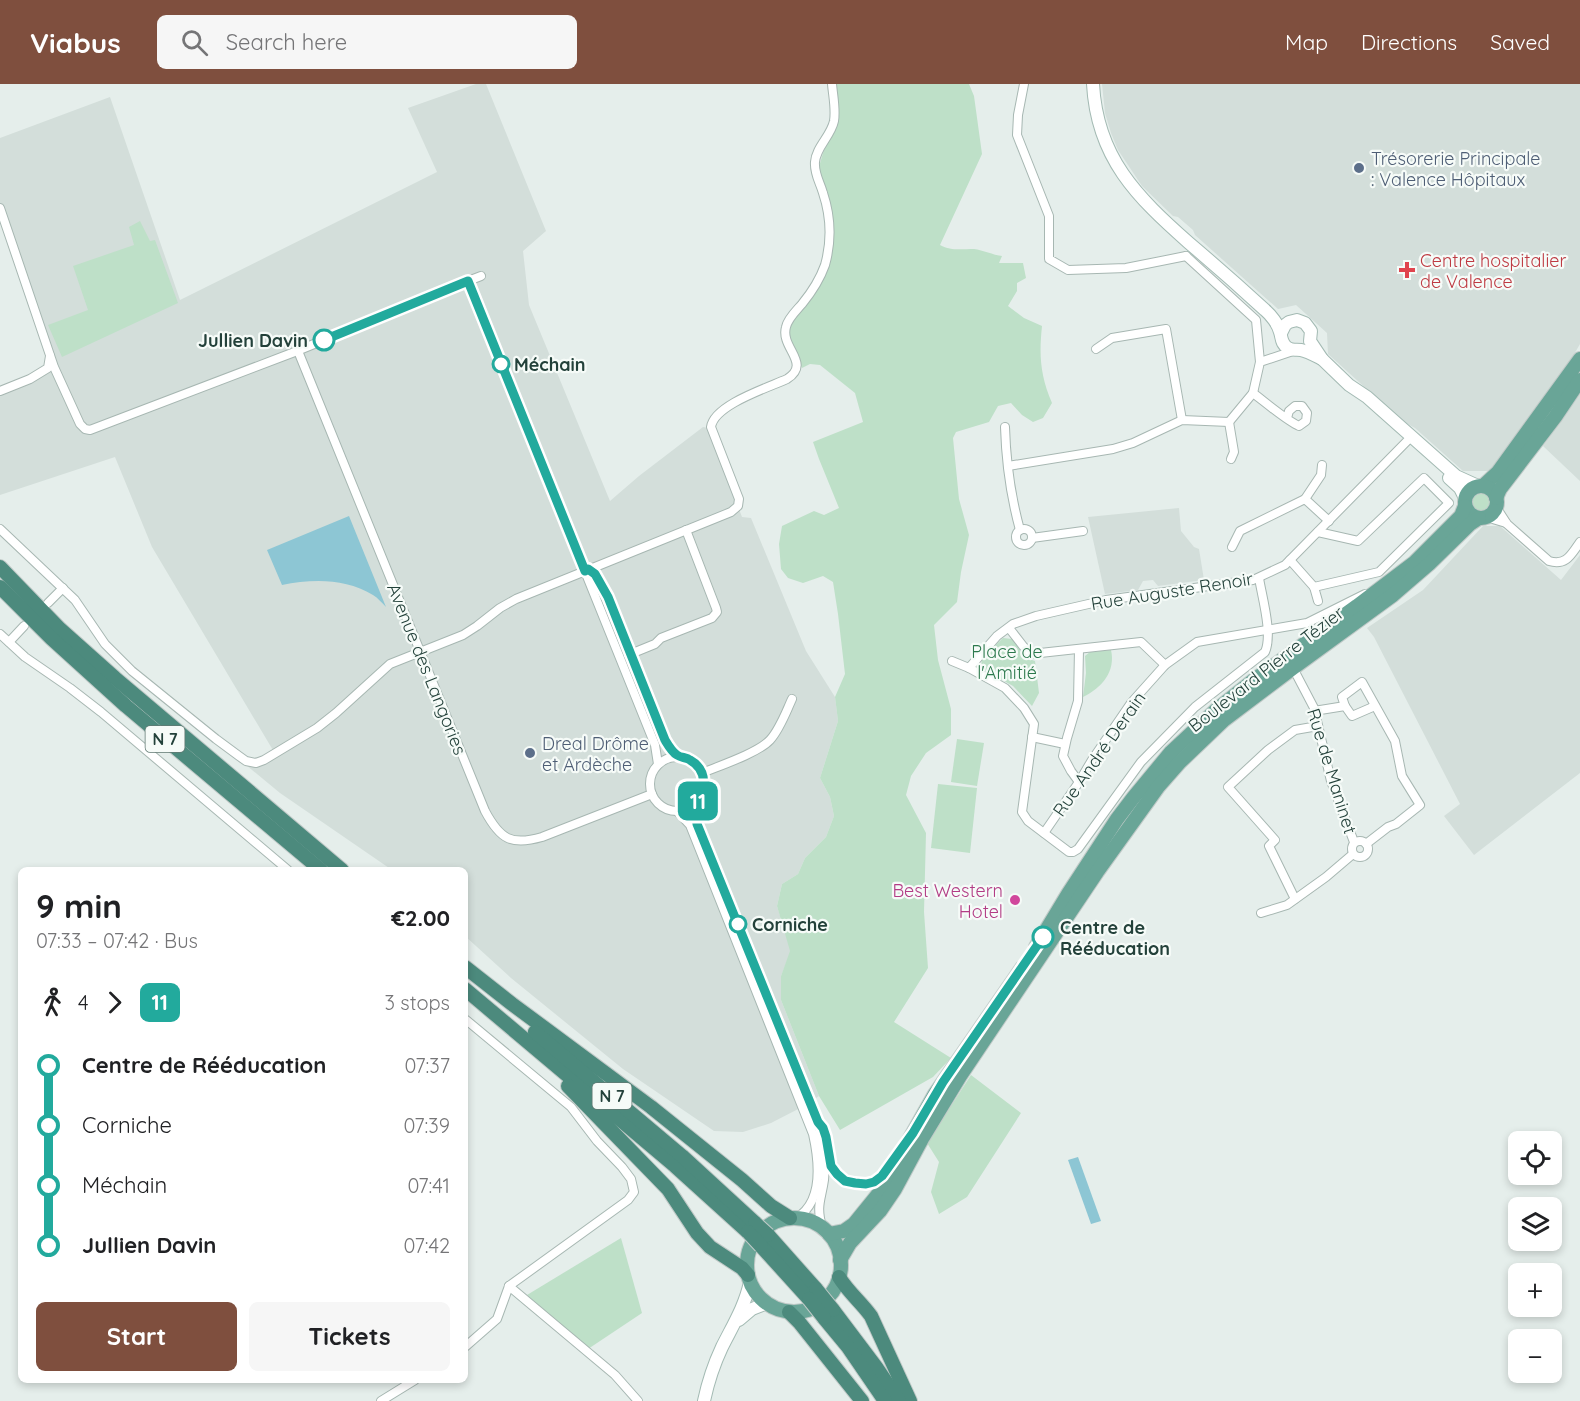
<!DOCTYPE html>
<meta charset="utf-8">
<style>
:root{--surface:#fff;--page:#f6f6f6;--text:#202124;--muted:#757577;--accent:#7f4f3e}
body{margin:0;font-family:Quicksand,sans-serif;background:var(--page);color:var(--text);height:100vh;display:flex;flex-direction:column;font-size:22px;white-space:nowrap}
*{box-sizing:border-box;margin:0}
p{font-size:20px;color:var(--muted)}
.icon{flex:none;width:33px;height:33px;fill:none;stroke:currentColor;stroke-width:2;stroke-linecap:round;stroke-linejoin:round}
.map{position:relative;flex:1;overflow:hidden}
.side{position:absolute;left:18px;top:783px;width:450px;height:516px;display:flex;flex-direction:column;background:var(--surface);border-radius:9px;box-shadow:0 3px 9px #0003}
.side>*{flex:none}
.badge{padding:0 12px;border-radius:9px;font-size:21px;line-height:39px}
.tools{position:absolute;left:1508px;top:1047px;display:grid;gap:12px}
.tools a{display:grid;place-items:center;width:54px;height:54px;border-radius:9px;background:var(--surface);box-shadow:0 3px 9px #0003;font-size:30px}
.map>.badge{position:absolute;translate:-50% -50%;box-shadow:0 0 0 3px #fff}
.legs{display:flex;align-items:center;gap:9px;height:66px;padding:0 18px;font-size:20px}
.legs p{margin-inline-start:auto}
.headline{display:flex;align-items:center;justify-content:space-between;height:102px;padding:0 18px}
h1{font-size:33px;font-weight:700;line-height:45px}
.primary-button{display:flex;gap:12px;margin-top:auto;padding:12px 18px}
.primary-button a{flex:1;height:69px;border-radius:9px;background:var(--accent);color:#fff;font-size:24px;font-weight:700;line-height:69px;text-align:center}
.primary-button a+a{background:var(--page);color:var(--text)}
ul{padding:0 18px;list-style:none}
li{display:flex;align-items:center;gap:21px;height:60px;font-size:22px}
li i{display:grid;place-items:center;width:9px;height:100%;margin:0 8px;background:currentColor}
li i::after{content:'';width:15px;height:15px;margin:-8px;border:4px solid;border-radius:50%;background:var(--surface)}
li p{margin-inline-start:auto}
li:first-child i{background:linear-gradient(#0000 50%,currentColor 0)}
li:last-child i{background:linear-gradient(currentColor 50%,#0000 0)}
header{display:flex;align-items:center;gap:36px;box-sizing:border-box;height:84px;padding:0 30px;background:var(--accent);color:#fff}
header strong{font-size:28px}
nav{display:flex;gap:33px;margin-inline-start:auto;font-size:21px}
.search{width:420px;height:54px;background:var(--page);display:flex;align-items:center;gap:15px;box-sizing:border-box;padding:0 21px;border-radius:9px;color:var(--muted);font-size:22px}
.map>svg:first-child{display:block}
</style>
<header>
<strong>Viabus</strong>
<div class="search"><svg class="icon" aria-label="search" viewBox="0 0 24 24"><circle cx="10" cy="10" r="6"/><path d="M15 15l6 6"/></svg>Search here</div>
<nav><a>Map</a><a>Directions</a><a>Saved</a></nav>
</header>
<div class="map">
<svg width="1580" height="1317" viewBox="0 0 1580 1317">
<rect width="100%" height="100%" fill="#e5eeeb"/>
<g fill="#d3deda">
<polygon points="476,0 486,0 546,147 523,167 529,221 610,417 639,392 703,343 708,344 742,433 751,434 806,567 835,613 838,637 820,694 830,713 834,732 826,753 805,774 798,790 782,800 777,822 791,867 781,892 781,916 819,1012 806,1021 771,1039 743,1048 714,1047 623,985 511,894 465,852 465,786 392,786 280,709 246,681 264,680 277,673 152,463 115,373 0,411 0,304 39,288 45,280 46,268 0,138 0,54 110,13 180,216 437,88 408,24"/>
<polygon points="1102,0 1580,0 1580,260 1566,284 1489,387 1463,387 1415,344 1402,337 1328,270 1327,249 1296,221 1278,225 1195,151 1193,146 1178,133 1173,132 1142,102 1118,66 1111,49 1105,29"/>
<polygon points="1580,310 1580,397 1543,362"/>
<polygon points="1179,424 1181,447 1194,463 1199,465 1204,496 1158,502 1153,496 1143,497 1138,506 1105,510 1088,433"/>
<polygon points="1483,442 1500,442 1561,496 1580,471 1580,689 1474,771 1444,732 1460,720 1374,553 1367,544 1423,506"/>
</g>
<g fill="#bee0c8">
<path d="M835,0H969L974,12L982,70L940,161C951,167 961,165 974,165C983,166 993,171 1002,172L999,179H1023L1026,194L1017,199V207L1008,222L1024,234L1042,242C1039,271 1040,291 1052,319L1043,334L1033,338L1022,331L1011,319L998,322L989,338L956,348L953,354L959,415L969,451L961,488L957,518L934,541L938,576L951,625V651L926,669L911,692L906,711L926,749L924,828L928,884L894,938L951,974L933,993L840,1046L819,1012L781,916V892L790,867L777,822L782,800L798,790L805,774L826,753L834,732L830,713L820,694L838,637L835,613L845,590L838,530L833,498L823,492L803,499L788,494L781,485L779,460L782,442L814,427L824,431L839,424L819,375L813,358L863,338L855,309L820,281L810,280L802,284L788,252L789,246L793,235L832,166L818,86L823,69L833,47Z"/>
<polygon points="140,137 150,157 155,156 178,219 62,273 48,241 88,226 73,182 134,161 129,143"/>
<circle cx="1481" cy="418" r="10"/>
<polygon points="1003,554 1012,555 1029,575 1035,577 1039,609 1032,622 1013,602 981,584 982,574"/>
<path d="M1111,566C1116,587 1102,604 1083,613L1086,589L1085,572L1090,568Z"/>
<polygon points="957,655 984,659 977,702 951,698"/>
<polygon points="938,700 977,704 970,769 931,764"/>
<polygon points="971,991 1021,1029 967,1113 939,1130 931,1108 939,1078 927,1059"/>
<polygon points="621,1154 642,1229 588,1265 527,1211"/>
</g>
<g fill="#8dc6d4">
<path d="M349,432L386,523C382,519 378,514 373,511C345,494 312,495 282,501L267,466Z"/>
<polygon points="1078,1073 1101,1137 1091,1140 1068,1076"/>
</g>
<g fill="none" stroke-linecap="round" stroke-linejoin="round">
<g stroke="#a7b7b2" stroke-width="10">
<g id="minor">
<polyline points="1024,0 1018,31 1017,51 1049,132 1049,175 1068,186 1126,184 1186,172"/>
<polyline points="0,124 54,283 80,340 85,345 90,346 292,269 468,197 655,661 658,680"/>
<polyline points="1186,172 1256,236 1260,278"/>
<polyline points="468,197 481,192"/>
<polyline points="1096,265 1112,254 1166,245 1182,336"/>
<path d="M298,267L485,727C500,755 511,762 542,753L652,710"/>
<polyline points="0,307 30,295 48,284 50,272"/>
<path d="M1253,309C1265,318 1287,337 1299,342L1306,337L1307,329L1302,322H1295L1289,327L1287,334"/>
<polyline points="1229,338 1234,368 1231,375"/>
<path d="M1005,343C1006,378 1011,413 1020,446"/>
<polyline points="1008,382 1113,365 1133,359 1182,336 1229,338 1253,309 1260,278 1293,267"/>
<polyline points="1305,415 1321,391 1322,381"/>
<path d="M1496,423L1507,440L1549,477C1566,482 1571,471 1580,458"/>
<polyline points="1486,433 1506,439"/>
<path d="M0,445L75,516L105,560L132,587L216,655L239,672L246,677L256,679L264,676L317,644L336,629L390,580L463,551L477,542L500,524L516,515L731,428L738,422L739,415L711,343C714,321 767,304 787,295C812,279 780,264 786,243C788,234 796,227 802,220C811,209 820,195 825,181C832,156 831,133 823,109C820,98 814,90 815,78C816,63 831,52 834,37C836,25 833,12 832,0"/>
<circle cx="1024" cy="453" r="8"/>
<polyline points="1032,454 1083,447"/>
<polyline points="1232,463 1240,447 1305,415 1329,437"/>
<polyline points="1290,476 1314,503 1318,517"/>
<polyline points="588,485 595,490 608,513 665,656 678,672"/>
<polyline points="1314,503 1379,488 1449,419 1424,394 1358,457 1318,448"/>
<polyline points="48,519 63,504"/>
<polyline points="1009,544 1023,562 1031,570 1141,558 1165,581"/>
<polyline points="0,550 25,573 70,604 101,628 288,786"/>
<polyline points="9,558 24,542"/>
<polyline points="1079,565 1078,617 1067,654 1063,672 1071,687 1079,698"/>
<polyline points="628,571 655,560 661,554 712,534 717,528 716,524 686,446"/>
<path d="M952,577L969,584L1005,604L1024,624L1034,640L1022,728L1028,737L1069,768H1073L1078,765L1141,678L1195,623L1265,568C1273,550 1262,513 1259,494"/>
<polyline points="969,584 997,552 1013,540 1036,532 1106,516 1253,496 1285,481 1412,352"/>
<polyline points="1293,584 1314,624 1331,697 1354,758"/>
<polyline points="1345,622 1342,613 1362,598 1395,657 1402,692 1420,721 1396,740 1388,743 1366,760"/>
<polyline points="1314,627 1345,622 1352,632 1375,622"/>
<polyline points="1032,653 1065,660"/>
<circle cx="677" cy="700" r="27"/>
<path d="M702,689C719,682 758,669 770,656C780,645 786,628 792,615"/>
<path d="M694,721L697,740L818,1038C822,1057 826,1076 824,1096C821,1117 816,1121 822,1143"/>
<path d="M677,727L690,741L813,1050C819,1077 824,1118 796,1134"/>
<polyline points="1044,749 1079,698 1092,676 1131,619 1165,581 1197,558 1307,539 1365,510"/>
<circle cx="1360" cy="765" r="8"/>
<polyline points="1295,815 1269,762 1275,756 1228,703 1268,666 1295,646 1318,642"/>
<polyline points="1261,829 1287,821 1326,793 1353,770"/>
<polyline points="465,935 571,1023 597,1057 622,1083 631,1095 634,1108 628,1116 509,1202"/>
<path d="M828,1066C833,1098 865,1114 887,1087"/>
<polyline points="509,1202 615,1291 638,1317"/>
<polyline points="465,1263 497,1235 509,1202"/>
<polyline points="381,1317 415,1296"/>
</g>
</g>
<g stroke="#a3bab3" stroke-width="14">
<g id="secondary">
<path d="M1093,0C1097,74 1137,113 1189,159C1215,181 1240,203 1265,226C1271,231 1278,240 1280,248C1282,254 1281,260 1288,264C1293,267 1295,265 1301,266C1307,267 1316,272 1322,275"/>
<polyline points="1281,249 1285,241 1289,238 1297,236 1305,239 1311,247 1310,257 1322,275 1349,301 1367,313 1456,392 1478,402"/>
<polyline points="1449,394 1460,404 1465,414"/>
<polyline points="739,1236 752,1225 767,1219"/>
<path d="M704,1317C708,1298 714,1280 722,1263C733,1241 745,1222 750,1198"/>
</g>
</g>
<g stroke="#c1cac8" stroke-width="16">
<g id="primary">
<polyline points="1483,402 1498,388 1580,275"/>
<circle cx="1481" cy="418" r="16"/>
<polyline points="1496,414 1500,405 1555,333 1580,296"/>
<polyline points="1036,863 1068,810 1117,735 1133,714 1171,668 1215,627 1254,596 1357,522 1415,478 1461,432 1465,422"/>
<circle cx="794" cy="1181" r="47"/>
<polyline points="829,1150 844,1147 854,1140 880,1108 935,1010 1022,884"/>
<polyline points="840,1176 850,1159 880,1127 895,1105 923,1053 960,992 1097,788 1158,703 1180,678 1224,636 1293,584 1393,511 1429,480 1470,440 1479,434"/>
</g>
</g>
<g stroke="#c1cac8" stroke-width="16">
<g id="trunk">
<polyline points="0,483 60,545 115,594 342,786"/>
<polyline points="0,503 51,554 126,622 321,786"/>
<polyline points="465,883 512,920 651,1023 742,1096 771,1122 790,1134"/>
<polyline points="465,905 675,1082 748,1148"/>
<polyline points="535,948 682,1072 755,1139"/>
<polyline points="568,1002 668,1105 697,1149 710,1163 742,1184 748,1191"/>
<polyline points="768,1151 816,1205"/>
<polyline points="761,1162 809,1215"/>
<path d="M839,1193C848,1208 861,1218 871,1232L910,1317"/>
<polyline points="833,1226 876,1283 899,1317"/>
<polyline points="789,1228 799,1238 862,1317"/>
<polyline points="824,1234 848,1263 885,1317"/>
</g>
</g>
<use href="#minor" stroke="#fff" stroke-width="8"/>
<use href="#secondary" stroke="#fff" stroke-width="12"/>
<use href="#primary" stroke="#69a597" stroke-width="14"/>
<use href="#trunk" stroke="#4c8a7d" stroke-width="14"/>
<g stroke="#c1cac8" stroke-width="16" stroke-linecap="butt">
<g id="trunk-bridge">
<polyline points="755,1139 768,1151"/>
<polyline points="748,1148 761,1162"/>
<polyline points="816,1205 833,1226"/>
<polyline points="809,1215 824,1234"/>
</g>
</g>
<use href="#trunk-bridge" stroke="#4c8a7d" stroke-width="14"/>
</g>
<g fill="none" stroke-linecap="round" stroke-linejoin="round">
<g stroke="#fff" stroke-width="14">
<path id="line-1" d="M324,256L468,197L585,487L588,485L595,490L608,513L665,656C668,661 672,668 677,671C681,674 686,673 690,676C708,686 707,708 694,721L697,740L818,1038L823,1044L826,1053L831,1082L837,1090L845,1097L855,1099L866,1100L874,1098L882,1092L913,1049L943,998L1043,853"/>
</g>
<use href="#line-1" stroke="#22aa9d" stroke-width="9"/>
</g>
<g fill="#5c6f8a" stroke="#f6fbf8" stroke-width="2">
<circle cx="1359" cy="84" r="6"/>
<circle cx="530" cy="669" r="6"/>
</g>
<path fill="#e0444e" stroke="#f6fbf8" stroke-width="2" d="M1404 177h6v6h6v6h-6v6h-6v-6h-6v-6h6z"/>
<g fill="#fff" stroke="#22aa9d" stroke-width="3">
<circle cx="324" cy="256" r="10"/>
<circle cx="501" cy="280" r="8"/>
<circle cx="738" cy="840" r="8"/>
<circle cx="1043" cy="853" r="10"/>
</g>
<circle fill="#d1479c" stroke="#f6fbf8" stroke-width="2" cx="1015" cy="816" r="6"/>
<g text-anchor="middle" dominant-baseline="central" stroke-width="4.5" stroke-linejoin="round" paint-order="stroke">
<g fill="#f6fbf8" stroke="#627973" stroke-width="1.5">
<rect x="145.5" y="642" width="39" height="26" rx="4.5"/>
<rect x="592.5" y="999" width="39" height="26" rx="4.5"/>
</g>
<g font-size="16" font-weight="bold" fill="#23413a">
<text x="165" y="655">N 7</text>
<text x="612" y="1012">N 7</text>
</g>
<g font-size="18" fill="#4e5e75" stroke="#f6fbf8" text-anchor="start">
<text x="1371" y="74">Trésorerie Principale<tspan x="1371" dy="21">: Valence Hôpitaux</tspan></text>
<text x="542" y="659">Dreal Drôme<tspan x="542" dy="21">et Ardèche</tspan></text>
</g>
<g font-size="18" fill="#be3a42" stroke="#f6fbf8" text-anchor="start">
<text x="1420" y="176">Centre hospitalier<tspan x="1420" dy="21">de Valence</tspan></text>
</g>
<g font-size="18" font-weight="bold" fill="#23413a" stroke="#f6fbf8" text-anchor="start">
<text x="308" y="256" text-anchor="end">Jullien Davin</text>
<text x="514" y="280">Méchain</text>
<text x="752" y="840">Corniche</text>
<text x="1060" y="843">Centre de<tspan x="1060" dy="21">Rééducation</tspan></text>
</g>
<g font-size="18" fill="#23413a" stroke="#f6fbf8">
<text transform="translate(1172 507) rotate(-9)">Rue Auguste Renoir</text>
<text transform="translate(427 585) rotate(68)">Avenue des Langories</text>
<text transform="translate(1266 585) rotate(-38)">Boulevard Pierre Tézier</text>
<text transform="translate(1099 670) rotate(-55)">Rue André Derain</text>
<text transform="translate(1332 687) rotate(73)">Rue de Maninet</text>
</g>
<g font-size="18" fill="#2c794d" stroke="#f6fbf8">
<text x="1007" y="567">Place de<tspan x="1007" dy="21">l'Amitié</tspan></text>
</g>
<g font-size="18" fill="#b23c85" stroke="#f6fbf8" text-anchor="end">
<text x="1003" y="806">Best Western<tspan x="1003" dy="21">Hotel</tspan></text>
</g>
</g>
</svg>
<div class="tools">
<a><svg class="icon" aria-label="locate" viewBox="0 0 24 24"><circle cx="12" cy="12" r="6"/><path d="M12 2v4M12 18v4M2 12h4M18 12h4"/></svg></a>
<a><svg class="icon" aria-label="layers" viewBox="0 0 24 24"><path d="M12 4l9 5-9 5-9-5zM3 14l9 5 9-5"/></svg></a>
<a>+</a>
<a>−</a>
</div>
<b class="badge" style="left:698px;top:717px;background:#22aa9d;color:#fff">11</b>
<section class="side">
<div class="headline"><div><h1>9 min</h1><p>07:33 – 07:42 · Bus</p></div><b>€2.00</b></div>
<div class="legs"><svg class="icon" aria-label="walk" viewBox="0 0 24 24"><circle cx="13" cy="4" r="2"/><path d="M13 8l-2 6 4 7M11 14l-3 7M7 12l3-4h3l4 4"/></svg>4<svg class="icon" aria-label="forward" viewBox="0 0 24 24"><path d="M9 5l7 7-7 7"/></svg><b class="badge" style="background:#22aa9d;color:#fff">11</b><p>3 stops</p></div>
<ul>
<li><i style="color:#22aa9d"></i><b>Centre de Rééducation</b><p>07:37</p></li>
<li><i style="color:#22aa9d"></i><span>Corniche</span><p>07:39</p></li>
<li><i style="color:#22aa9d"></i><span>Méchain</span><p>07:41</p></li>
<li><i style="color:#22aa9d"></i><b>Jullien Davin</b><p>07:42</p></li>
</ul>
<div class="primary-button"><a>Start</a><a>Tickets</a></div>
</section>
</div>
